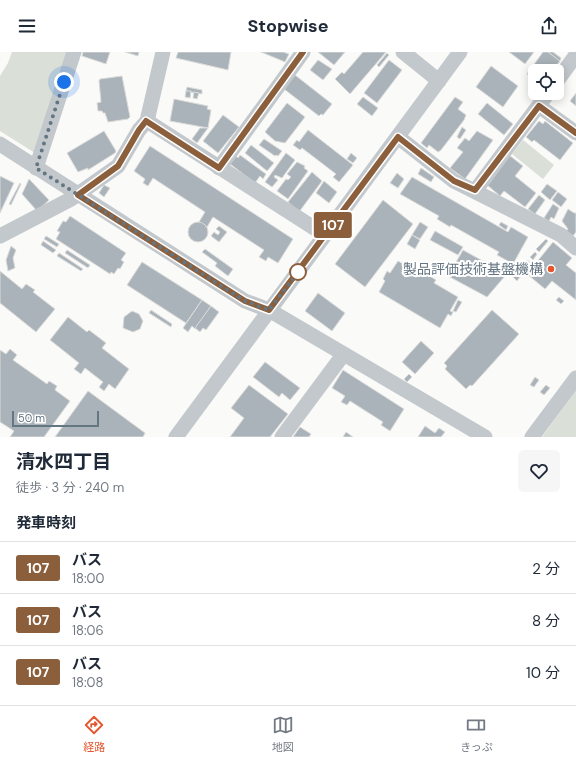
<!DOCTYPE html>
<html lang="ja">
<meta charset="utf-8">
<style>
:root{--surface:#fff;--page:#f6f6f7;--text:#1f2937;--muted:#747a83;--line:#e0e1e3;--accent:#e4572e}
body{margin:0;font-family:"DM Sans","Noto Sans JP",sans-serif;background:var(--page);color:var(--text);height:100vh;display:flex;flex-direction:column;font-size:15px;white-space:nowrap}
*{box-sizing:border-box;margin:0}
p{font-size:13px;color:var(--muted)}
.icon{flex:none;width:22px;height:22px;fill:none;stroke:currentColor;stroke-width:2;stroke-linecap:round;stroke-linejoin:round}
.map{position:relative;height:385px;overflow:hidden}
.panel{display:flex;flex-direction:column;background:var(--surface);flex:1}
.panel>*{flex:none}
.badge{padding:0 8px;border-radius:3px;font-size:14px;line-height:26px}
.fabs{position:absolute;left:528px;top:12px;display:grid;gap:8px}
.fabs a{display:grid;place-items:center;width:36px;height:36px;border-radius:6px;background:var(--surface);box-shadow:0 2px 10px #0003;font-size:20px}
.scale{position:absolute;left:12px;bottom:10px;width:87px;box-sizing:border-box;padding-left:4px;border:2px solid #657683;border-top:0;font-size:11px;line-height:14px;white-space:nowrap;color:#657683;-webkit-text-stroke:3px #fff;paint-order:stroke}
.you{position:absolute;width:20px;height:20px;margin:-10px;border:3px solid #fff;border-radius:50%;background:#1a73e8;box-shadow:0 0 0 6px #1a73e833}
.map>.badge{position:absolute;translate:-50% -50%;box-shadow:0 0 0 2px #fff}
h2{padding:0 16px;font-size:15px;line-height:36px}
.round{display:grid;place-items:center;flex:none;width:42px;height:42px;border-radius:6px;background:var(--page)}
.overview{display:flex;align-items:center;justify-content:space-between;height:68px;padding:0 16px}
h1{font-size:19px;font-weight:700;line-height:30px}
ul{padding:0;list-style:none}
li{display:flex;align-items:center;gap:12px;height:52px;padding:0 16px;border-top:1px solid var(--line)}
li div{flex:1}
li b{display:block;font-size:15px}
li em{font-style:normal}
li .badge{min-width:44px;font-weight:700;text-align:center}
header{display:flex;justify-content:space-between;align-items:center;height:52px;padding:0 16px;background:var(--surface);font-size:18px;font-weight:700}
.tabs{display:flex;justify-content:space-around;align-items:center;height:56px;border-top:1px solid var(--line);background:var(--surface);font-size:11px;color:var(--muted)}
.tabs a{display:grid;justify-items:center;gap:2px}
.tabs .on{color:var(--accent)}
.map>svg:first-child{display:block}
</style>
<header><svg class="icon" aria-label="menu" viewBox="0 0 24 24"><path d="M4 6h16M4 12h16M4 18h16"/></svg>Stopwise<svg class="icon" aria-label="share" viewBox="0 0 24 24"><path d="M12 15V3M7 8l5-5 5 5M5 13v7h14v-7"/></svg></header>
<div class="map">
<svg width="576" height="385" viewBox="0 0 576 385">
<rect width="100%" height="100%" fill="#fafaf8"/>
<g fill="#dadfd7">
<polygon points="12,0 68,0 35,101 0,79 0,24 8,11"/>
<polygon points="523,88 554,113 543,127 512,102"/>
<polygon points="576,338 576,385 542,385"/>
</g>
<g fill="#aab3b9" stroke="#dcdcda">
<polygon points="83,0 110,0 106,12 82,4"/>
<polygon points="125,0 139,0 138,4"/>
<polygon points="178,0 231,0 228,18 176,6"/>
<polygon points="261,0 283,0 289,2 285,10"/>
<polygon points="318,0 345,0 334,13"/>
<polygon points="363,0 386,0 350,42 335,27 342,20 344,22"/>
<polygon points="509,0 534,0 525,12"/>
<polygon points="543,0 548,0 560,9 552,19 535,19 535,27 527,22"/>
<polygon points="548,0 553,0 561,6 560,9"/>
<polygon points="387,1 389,3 379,15 377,13"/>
<polygon points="318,8 332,17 323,28 310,18"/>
<polygon points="389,8 402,18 377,51 364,41"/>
<polygon points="491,14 518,34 503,55 476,35"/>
<polygon points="295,23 332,52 323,63 321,62 319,64 284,37"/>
<polygon points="122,24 130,65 128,67 108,70 105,61 103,61 102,59 98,59 97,51 101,50 99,29 100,27"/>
<polygon points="187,35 202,38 202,42 186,39"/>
<polygon points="186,39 191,39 190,46 185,45"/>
<polygon points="194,40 199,41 197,47 193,46"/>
<polygon points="576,41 576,54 570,49"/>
<polygon points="363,45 378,56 372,64 357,52"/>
<polygon points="455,45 463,50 458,57 466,63 464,68 441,98 438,100 429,93 427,96 421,91"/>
<polygon points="174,47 208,54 207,57 211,58 208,76 170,69"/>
<polygon points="287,51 305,65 285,91 275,89 265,80"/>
<polygon points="487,51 513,72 504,83 478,62"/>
<polygon points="223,63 239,75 218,101 203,89"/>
<polygon points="539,69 543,72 545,69 573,91 560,108 534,88 532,90 526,85"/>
<polygon points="462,75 466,78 460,87 457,85"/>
<polygon points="200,76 208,76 197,91 192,87"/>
<polygon points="308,78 353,113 339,130 333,125 336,122 302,96 300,98 293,93 297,88 299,90"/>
<polygon points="104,79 116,99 115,101 88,118 88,116 78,120 67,101"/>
<polygon points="477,79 493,88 465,127 450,116 463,100 457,96 465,86 469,89"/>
<polygon points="264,87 282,99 278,104 276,103 275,104 259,93"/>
<polygon points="251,93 274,111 267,119 245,101"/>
<polygon points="150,94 293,187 278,211 268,205 266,209 259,205 264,198 213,165 207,175 199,170 205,160 153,126 148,134 143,131 145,127 134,119"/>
<polygon points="286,101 295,108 282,126 275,123 274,125 278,128 272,135 265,130"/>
<polygon points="351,101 357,106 353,111 347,107"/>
<polygon points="240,103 266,122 263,127 260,124 255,131 230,112 236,104 238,106"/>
<polygon points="509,103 523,114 515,124 536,141 525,155 504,139 500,144 486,132"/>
<polygon points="297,110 305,114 304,116 308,119 288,147 277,139 286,127 288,128 291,125 287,122"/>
<polygon points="421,116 434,125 431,130 418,122"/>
<polygon points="312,120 322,129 299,160 288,150"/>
<polygon points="397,121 404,127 398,136 390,131"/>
<polygon points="0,124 14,131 0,161"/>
<polygon points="412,125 508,180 511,175 528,185 513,212 497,203 499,200 451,173 450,175 437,167 439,164 400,142"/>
<polygon points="29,127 49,148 37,159 22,142"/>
<polygon points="324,129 337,140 329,151 316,141"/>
<polygon points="20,131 21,132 11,153 9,152"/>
<polygon points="547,132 557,139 550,148 541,140"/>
<polygon points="104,133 110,136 104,145 99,141"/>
<polygon points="558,140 567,147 561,155 552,148"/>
<polygon points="539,143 545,148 535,162 528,157"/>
<polygon points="383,148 413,172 365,235 335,212"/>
<polygon points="553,152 559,156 554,167 551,165 549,169 544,166"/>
<polygon points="568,157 574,161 576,161 576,180 573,184 566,179 568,177 562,169"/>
<polygon points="70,164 126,201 121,208 124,210 120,217 118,216 114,222 111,220 110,222 56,187 60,180 57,179 63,169 66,170"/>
<circle cx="198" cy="180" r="10"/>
<polygon points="420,170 428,175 420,187 412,183"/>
<polygon points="501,170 508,174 506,178 499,173"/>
<polygon points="219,174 227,180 219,190 211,184 214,180 218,183 220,180 216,177"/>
<polygon points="435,179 463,195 458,203 430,188"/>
<polygon points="412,183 420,188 415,197 407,192"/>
<polygon points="46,184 59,192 57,195 44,187"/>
<polygon points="546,187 548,189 539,200 536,197"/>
<polygon points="43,189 56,198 53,201 41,193"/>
<polygon points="553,190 572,206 566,213 576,221 576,248 552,229 545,237 527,222"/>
<polygon points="11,194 16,198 13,206 15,216 8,219 6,208"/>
<polygon points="205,197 233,217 228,224 215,214 217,211 202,200"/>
<polygon points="67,198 90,213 88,216 65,201"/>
<polygon points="463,198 490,213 489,215 505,224 487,245 448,224"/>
<polygon points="535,200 537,202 533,208 530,205"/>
<polygon points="59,201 83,217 81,219 57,204"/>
<polygon points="527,208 530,210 524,218 521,216"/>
<polygon points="398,209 421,223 423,220 436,228 434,231 458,245 450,259 453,260 451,264 448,262 440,276 379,240 385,229 383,227 387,219 390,221"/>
<polygon points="142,210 202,248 186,271 127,233"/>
<polygon points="0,219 22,237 26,232 35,238 33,240 55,257 36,280 0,251"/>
<polygon points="516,221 520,225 517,229 513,225"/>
<polygon points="318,241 345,261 332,279 305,259"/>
<polygon points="559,245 564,249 561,252 556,248"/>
<polygon points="202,248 211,254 195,277 192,274 188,280 183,276"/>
<polygon points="458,248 462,250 456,260 453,259"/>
<polygon points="211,254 219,260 206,278 203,276 200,280 195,276"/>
<polygon points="151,258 172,272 171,275 149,261"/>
<polygon points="492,258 519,282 472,334 470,333 466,337 445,317 447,314 444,311"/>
<polygon points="132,259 139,262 143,269 140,277 133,280 123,276 124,265"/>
<polygon points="68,265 87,280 89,278 106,291 102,296 129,317 115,337 109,332 104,339 99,335 103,330 85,316 81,322 74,317 79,311 50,288"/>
<polygon points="421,289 434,301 415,322 402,310"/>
<polygon points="10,297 17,303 13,308 47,332 49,329 57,334 55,338 70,349 44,385 10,385 14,379 0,370 0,298 6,302"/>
<polygon points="265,310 300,336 290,348 282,341 279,345 253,325"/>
<polygon points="343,318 404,357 390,379 381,373 383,370 350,349 347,353 341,350 345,344 332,336"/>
<polygon points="409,322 412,325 407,330 404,327"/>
<polygon points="535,325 539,328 534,335 530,333"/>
<polygon points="249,333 288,362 270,385 230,385 244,366 231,356"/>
<polygon points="546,333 550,336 544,343 540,340"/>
<polygon points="88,339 145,381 143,385 55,385"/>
<polygon points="425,374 435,381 439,376 445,380 441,385 418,385"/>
<polygon points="300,375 311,382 309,385 293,385"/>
<polygon points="346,380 353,385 343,385"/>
</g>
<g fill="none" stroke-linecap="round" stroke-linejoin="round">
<g stroke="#c3c8cc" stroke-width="15">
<polyline points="403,0 439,29"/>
<polyline points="557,29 576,3"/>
<polyline points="539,54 576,81"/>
<polyline points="147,69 325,183"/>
<polyline points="398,85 454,129 561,183 576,196"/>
<polyline points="0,92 245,249 269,258 485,385"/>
<polyline points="36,116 74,0"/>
<polyline points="219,116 303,0"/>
<polyline points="475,139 548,41"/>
<polyline points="0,184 71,147 118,114 139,78 147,69 163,0"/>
<polyline points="176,385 460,0"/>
<polyline points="282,385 343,303"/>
<polyline points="532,385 576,326"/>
</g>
</g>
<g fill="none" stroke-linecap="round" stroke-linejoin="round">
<g stroke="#fff" stroke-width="9">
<polyline id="line" points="303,0 219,116 146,69 139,78 118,114 78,143 245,249 269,258 398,85 454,129 475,138 539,54 576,81"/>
</g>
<use href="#line" stroke="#8b5e3c" stroke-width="6"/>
<polyline stroke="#657683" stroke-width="4" stroke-dasharray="0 7.2" points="64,30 36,116 245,249 269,258 298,220"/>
</g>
<circle fill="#e4572e" stroke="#fff" stroke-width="1.5" cx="551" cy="217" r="4"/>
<circle fill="#fff" stroke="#8b5e3c" stroke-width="2" cx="298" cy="220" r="8"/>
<g text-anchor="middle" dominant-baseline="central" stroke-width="4" stroke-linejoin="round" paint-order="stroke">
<g font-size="14" fill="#657683" stroke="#fff" text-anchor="end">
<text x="543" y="217">製品評価技術基盤機構</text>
</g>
</g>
</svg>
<div class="fabs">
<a><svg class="icon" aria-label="locate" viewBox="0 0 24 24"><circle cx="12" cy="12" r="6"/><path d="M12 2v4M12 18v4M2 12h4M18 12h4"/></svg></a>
</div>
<div class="scale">50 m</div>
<div class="you" style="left:64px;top:30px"></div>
<b class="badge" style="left:333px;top:173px;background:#8b5e3c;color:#fff">107</b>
</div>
<section class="panel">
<div class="overview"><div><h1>清水四丁目</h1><p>徒歩 · 3 分 · 240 m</p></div><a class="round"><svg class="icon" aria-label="heart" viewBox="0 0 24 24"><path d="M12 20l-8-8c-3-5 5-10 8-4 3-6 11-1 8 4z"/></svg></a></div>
<h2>発車時刻</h2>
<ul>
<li><span class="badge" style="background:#8b5e3c;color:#fff">107</span><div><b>バス</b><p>18:00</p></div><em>2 分</em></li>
<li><span class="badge" style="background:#8b5e3c;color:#fff">107</span><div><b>バス</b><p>18:06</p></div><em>8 分</em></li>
<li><span class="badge" style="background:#8b5e3c;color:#fff">107</span><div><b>バス</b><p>18:08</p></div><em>10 分</em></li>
</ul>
</section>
<nav class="tabs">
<a class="on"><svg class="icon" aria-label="directions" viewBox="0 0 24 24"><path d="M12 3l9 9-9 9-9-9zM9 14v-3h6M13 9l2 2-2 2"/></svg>経路</a>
<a><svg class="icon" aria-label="map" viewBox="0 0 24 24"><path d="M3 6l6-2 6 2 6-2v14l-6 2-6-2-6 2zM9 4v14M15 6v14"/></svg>地図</a>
<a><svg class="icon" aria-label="tickets" viewBox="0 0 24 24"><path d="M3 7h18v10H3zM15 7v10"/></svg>きっぷ</a>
</nav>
